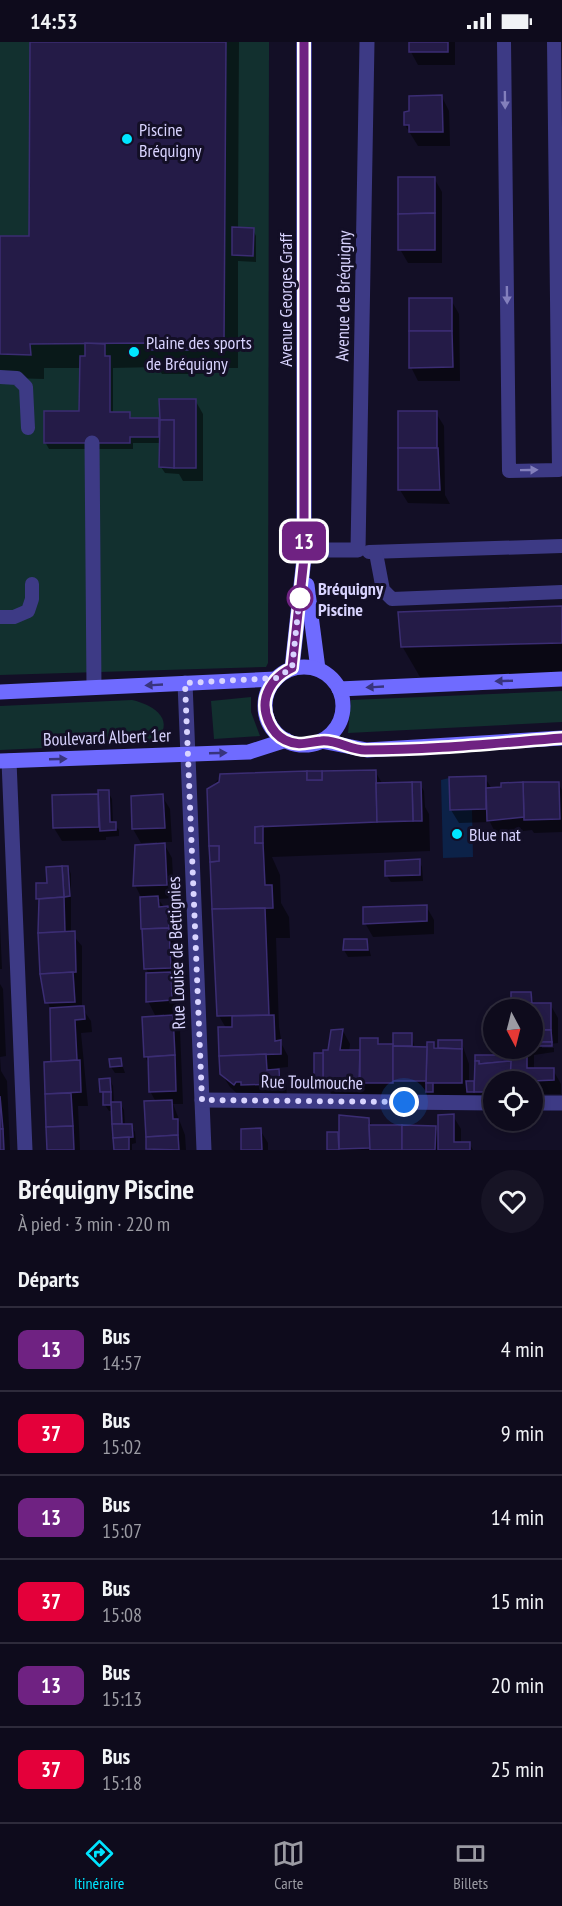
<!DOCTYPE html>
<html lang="fr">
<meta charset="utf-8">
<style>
:root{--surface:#0e0b1c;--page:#171425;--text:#f1f3f6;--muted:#9b9ba3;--line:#2e2b3b;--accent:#00e5ff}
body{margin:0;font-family:"PT Sans Narrow",sans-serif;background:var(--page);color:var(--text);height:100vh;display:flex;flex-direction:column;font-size:22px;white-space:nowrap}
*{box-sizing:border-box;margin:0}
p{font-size:20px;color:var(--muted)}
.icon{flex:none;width:33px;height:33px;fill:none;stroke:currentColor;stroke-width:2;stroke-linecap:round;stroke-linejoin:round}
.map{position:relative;height:1108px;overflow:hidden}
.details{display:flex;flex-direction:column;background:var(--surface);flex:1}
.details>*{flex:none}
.badge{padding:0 12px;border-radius:9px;font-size:21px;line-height:39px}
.needle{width:39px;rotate:173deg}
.controls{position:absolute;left:483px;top:957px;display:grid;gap:12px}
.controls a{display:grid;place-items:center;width:60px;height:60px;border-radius:50%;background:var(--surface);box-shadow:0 3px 9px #0003,0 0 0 2px var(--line);font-size:30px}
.you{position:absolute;width:30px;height:30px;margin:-15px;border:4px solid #fff;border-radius:50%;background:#1a73e8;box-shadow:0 0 0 9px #1a73e833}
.map>.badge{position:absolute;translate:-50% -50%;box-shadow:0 0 0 3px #fff}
h2{padding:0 18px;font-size:22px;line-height:54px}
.round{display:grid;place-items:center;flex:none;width:63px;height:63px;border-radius:32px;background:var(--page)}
.head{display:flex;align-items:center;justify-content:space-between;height:102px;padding:0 18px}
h1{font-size:28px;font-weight:700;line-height:45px}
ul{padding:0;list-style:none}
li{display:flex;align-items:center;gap:18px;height:84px;padding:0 18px;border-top:2px solid var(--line)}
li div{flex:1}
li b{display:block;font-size:22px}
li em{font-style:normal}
li .badge{min-width:66px;font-weight:700;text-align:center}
.status{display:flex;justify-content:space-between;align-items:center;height:42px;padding:0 30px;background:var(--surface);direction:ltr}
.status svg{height:16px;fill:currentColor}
.tabs{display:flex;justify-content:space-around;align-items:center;height:84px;border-top:2px solid var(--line);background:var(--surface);font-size:16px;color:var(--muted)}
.tabs a{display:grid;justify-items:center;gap:3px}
.tabs .current{color:var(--accent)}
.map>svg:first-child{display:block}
</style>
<div class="status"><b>14:53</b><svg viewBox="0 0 49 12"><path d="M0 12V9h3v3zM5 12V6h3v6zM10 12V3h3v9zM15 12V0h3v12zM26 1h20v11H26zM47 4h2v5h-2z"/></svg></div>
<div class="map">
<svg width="562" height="1108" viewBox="0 0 562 1108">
<rect width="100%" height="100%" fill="#130f26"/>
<g fill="#12302f">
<polygon points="0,0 269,0 268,621 266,625 0,633"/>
<polygon points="562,649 562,680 348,691 351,658"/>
<polygon points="251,655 251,670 260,694 214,697 211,659"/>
<path d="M132,658C155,663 177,679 154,701L0,708V664Z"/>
</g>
<polygon fill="#0c2248" points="453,735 450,768 472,767 473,815 443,816 441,738"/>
<g fill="#0007">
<polygon points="31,0 239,0 238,187 253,188 256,194 256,220 238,219 238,326 213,326 213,332 162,332 158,325 113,326 113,371 129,371 132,377 161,379 195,358 203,372 203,439 183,439 179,432 165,431 161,425 161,401 133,401 133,407 49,407 45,400 81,371 81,326 44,326 44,337 9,336 0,331 0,196 30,196"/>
<polygon points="411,0 455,0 455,23 418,23 411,10"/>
<polygon points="442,55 449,69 450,104 418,104 405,83"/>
<polygon points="434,136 442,150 442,221 408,221 400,207"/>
<polygon points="451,258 459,272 460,339 418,339 411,325"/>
<polygon points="436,371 444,384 445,453 450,462 408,461 400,448"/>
<polygon points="562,565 562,632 420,635 402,604"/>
<polygon points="375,729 383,743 420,742 424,749 425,765 429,772 430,809 272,815 280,833 281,861 289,875 290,896 276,896 279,985 282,1003 288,1014 288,1025 277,1026 286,1042 287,1055 242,1056 230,1045 221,1031 226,986 219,974 209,748 221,734"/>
<polygon points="485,736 492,747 558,741 562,748 562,790 534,791 532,788 496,792 490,780 459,781 451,768"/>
<polygon points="108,750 112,757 113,782 119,788 119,794 106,795 106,798 62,799 54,786 54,755 99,753"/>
<polygon points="162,754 170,767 172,800 163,800 172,816 174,856 158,857 175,879 178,939 175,939 178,945 179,972 171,972 180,988 183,1062 173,1062 185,1093 186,1108 148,1107 156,1060 150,1049 149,1022 145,1015 164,975 164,972 155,973 148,959 149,932 146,927 141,855 135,843 134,819 157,803 157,800 141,801 133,787 132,755"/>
<polygon points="419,819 422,825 423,839 391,840 387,834"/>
<polygon points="68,825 71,832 71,891 82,904 82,966 91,979 92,990 81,991 88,1064 78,1064 80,1108 49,1108 45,1022 52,1021 51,968 42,945 39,873 42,873 38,843 48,842"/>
<polygon points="426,864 434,878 434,892 373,895 365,881"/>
<polygon points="0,883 2,927 0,927"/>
<polygon points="346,899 367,899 371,914 348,915 344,908"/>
<polygon points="0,942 3,947 6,1014 0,1015 1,1029 7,1039 10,1108 0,1108"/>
<polygon points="531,952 534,962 550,962 558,976 558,1001 542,1003 542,1006 554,1006 554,1010 534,1013 534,1028 553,1028 561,1042 561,1052 532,1052 532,1040 494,1040 494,1063 332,1053 328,1046 319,1046 316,1040 343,989 350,1002 349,1010 361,1010 377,997 381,1004 396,1005 394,1002 411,992 415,1006 428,1006 433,1002 439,1011 440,999 461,999 469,1022 469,1040 474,1040 476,1045 512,1015 512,1006 532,1006"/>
<polygon points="120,1017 125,1031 115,1031 111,1025"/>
<polygon points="101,1038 110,1038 113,1044 114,1062 120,1061 124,1068 125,1084 131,1083 135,1090 136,1101 132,1102 132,1108 115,1108 113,1069 109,1069 105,1063"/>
<polygon points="453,1074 461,1087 461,1101 469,1101 473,1108 329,1108 329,1092 338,1091 340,1095 368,1077 373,1085 435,1085 439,1093"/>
<polygon points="242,1088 260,1088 268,1101 268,1108 243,1108"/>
</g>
<g fill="#241b47" stroke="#3b2d73" stroke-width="1.5">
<polygon points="30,0 226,0 224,302 200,302 200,308 146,308 146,301 30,302 31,313 0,312 0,194 29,194"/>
<rect x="409" y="0" width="39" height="10"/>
<polygon points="442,53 443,90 409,90 409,83 404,83 404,70 409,69 409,54"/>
<polygon points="398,135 435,135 435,171 398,172"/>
<polygon points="435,171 435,208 398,208 398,172"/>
<polygon points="232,185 254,186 253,214 232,213"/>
<rect x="409" y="256" width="43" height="33"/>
<polygon points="409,289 452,289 453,325 409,326"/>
<polygon points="85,301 105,302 105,314 110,314 110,370 130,370 130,376 159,376 159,395 130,395 130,401 44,401 44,369 79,369 80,314 85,314"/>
<polygon points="159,357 196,357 196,426 174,426 174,378 160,378"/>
<rect x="398" y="369" width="39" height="37"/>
<polygon points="160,378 174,378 174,426 159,425"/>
<polygon points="398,406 438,406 440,448 398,448"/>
<polygon points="562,564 562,601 401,605 398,570"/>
<polygon points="376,728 377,780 255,785 255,801 263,801 265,843 272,843 273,866 212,867 210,820 219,819 219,804 209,804 207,747 219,740 220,732 307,729 307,738 322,738 322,729"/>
<rect x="307" y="729" width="15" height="9"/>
<polygon points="486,734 486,767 450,768 449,735"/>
<polygon points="412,740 421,740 422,779 413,779"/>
<polygon points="412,740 413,779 377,780 376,741"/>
<polygon points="523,740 559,740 560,777 524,778"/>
<polygon points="523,740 524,775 487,779 486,746 501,745 501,741"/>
<polygon points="98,748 109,748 110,780 116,780 116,788 100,789"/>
<polygon points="98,752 99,785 53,786 52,753"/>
<polygon points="163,752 165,786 132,787 131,754"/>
<polygon points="263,784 263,801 255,801 255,785"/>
<polygon points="165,801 167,843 133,844 135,803"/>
<polygon points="209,804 219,804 219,819 210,820"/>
<polygon points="420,817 420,833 385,834 385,819"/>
<polygon points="62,824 68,824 70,854 64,855"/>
<polygon points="62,824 64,855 36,857 36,841 47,841 46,825"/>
<polygon points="158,854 159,865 168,864 169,886 141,887 140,855"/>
<polygon points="64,855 65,890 38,891 39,857"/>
<polygon points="427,863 427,879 363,882 363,865"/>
<polygon points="265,866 269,973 217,974 212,867"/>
<polygon points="169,886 171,926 144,927 142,887"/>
<polygon points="75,889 76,930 40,932 38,891"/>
<polygon points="344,897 367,897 368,908 343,908"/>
<polygon points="73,930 75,960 45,961 40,932"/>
<polygon points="171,930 172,958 146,960 146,931"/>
<polygon points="511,950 531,950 532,961 522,961 522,968 511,968"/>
<polygon points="522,961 551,961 551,988 535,988 535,1000 532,1000 532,968 522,968"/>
<polygon points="80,964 84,964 85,977 75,978 77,1018 51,1020 50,966"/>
<polygon points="173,973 175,1013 144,1015 142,975"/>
<polygon points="274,973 275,999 281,998 281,1012 219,1014 218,985 232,985 232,974"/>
<polygon points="343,987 340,1008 360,1008 359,1040 323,1040 323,1008 328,1008 331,988"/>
<polygon points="535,988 551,988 552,1000 535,1000"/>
<rect x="393" y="991" width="19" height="13"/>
<polygon points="360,996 378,996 378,1002 393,1002 393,1041 360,1041"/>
<polygon points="438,998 462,998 462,1007 438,1006"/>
<polygon points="427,1000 434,1000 434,1006 462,1007 462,1041 426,1041"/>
<rect x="532" y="1000" width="20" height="4"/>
<polygon points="393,1004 427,1005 426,1039 393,1039"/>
<polygon points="511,1006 527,1006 527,1026 554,1026 554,1038 510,1040"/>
<rect x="314" y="1011" width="9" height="29"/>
<polygon points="266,1012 267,1028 279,1027 280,1042 241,1043 241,1040 236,1040 234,1043 220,1032 219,1014"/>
<polygon points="175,1013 176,1049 149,1050 148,1015"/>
<polygon points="475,1013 511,1013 511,1019 479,1022 479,1019 475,1019"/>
<polygon points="121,1016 122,1024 110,1025 109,1017"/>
<polygon points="80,1018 81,1050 45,1052 44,1020"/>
<polygon points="475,1019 479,1019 479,1022 511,1019 510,1039 492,1039 492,1050 474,1050"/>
<polygon points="110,1036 111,1050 100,1050 99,1037"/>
<polygon points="466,1039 474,1039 474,1050 467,1050"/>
<rect x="426" y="1041" width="7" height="9"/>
<rect x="103" y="1050" width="8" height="13"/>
<polygon points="71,1051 73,1084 46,1085 45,1052"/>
<polygon points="0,1054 3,1087 0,1087"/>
<polygon points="172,1058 173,1077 178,1077 178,1093 146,1095 144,1059"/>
<polygon points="111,1060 121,1060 122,1082 112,1082"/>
<polygon points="454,1072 454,1100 470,1100 470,1108 438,1108 438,1073"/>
<polygon points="339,1073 369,1076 370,1106 339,1107"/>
<polygon points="112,1082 132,1082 133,1095 113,1096"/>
<polygon points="369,1083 402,1083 402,1108 370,1108"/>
<polygon points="402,1083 436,1084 435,1108 402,1108"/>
<polygon points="73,1084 74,1108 47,1108 46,1085"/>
<polygon points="261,1086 262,1108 241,1108 241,1087"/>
<polygon points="0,1087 3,1087 4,1108 0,1108"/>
<polygon points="327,1090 338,1090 339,1108 327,1108"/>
<polygon points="178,1093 179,1108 146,1107 146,1095"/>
<polygon points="129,1095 129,1108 114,1108 113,1096"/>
</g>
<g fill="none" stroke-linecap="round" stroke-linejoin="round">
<g stroke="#3d3a85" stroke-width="14">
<polyline points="504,0 509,429 559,428 554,0"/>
<polyline points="0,335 17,336 26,345 28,386"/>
<polyline points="369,510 562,504"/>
<polyline points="376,511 383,548 392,557 562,550"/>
<polyline points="0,575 14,575 28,569 32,557 32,542"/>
</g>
<g stroke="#3d3a85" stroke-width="15">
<polyline points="92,401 94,645"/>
<polyline points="304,516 324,508 358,508 367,0"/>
<polyline points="185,641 204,1108"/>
<polyline points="9,719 25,1108"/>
<polyline points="202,1058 494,1061"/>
<polyline points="532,1061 562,1061"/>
</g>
<g stroke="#6f6bff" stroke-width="15">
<polyline points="307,543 318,627"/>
<circle cx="304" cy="664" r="39"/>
<polyline points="292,626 304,516 304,0"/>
<polyline points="339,647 562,637"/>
<polyline points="0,650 276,637"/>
<polyline points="321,699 367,708 562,696"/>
<polyline points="0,719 249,710 286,698"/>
</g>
</g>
<defs><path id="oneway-solid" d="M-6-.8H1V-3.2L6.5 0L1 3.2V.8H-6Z" transform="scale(1.5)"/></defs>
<g fill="#837fbc">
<use href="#oneway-solid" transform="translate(505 58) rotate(89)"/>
<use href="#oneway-solid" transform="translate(507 253) rotate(89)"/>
<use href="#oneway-solid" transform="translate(529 428) rotate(-1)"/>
</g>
<g fill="#38347d">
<use href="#oneway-solid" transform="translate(504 639) rotate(178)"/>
<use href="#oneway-solid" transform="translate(154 643) rotate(177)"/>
<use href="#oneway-solid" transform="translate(375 645) rotate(177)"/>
<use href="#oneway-solid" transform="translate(218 711) rotate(-2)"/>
<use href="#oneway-solid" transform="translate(58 717) rotate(-2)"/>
</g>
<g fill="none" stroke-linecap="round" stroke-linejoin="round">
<g stroke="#fff" stroke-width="14">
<path id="line" d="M304,0V516L292,626C279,632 270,641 266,655C262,671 271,691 285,698C299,705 308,700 321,699C335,697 351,708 365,708C431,708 497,701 562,696"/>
</g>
<use href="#line" stroke="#6f2282" stroke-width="9"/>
<polyline stroke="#d9d4ff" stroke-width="6" stroke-dasharray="0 10.8" points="300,556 300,552 292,626 276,636 185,641 202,1058 404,1060"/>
</g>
<g fill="#00e5ff" stroke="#130f26" stroke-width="2">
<circle cx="127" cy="97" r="6"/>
<circle cx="134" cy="310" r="6"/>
<circle cx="457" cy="792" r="6"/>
</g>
<circle fill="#fff" stroke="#6f2282" stroke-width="3" cx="300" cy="556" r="12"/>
<g text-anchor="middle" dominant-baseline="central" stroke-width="6" stroke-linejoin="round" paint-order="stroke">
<g font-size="18" fill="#d9d4ff" stroke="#130f26" text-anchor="start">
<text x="139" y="87">Piscine<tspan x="139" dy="21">Bréquigny</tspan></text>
<text x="146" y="300">Plaine des sports<tspan x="146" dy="21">de Bréquigny</tspan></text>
<text x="469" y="792">Blue nat</text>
</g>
<g font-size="18" fill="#d9d4ff" stroke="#130f26">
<text transform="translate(343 254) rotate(-89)">Avenue de Bréquigny</text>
<text transform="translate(285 258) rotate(-90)">Avenue Georges Graff</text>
<text transform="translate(107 695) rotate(-2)">Boulevard Albert 1er</text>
<text transform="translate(176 911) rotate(-92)">Rue Louise de Bettignies</text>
<text transform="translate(312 1040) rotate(1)">Rue Toulmouche</text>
</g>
<g font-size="18" font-weight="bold" fill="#d9d4ff" stroke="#130f26" text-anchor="start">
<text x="318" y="546">Bréquigny<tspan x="318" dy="21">Piscine</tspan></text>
</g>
</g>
</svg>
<div class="controls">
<a><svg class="needle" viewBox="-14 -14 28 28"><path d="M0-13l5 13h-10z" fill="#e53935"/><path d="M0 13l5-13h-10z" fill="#9b9ba3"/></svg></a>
<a><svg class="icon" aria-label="locate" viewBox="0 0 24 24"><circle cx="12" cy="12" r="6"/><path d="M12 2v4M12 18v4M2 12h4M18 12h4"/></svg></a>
</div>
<div class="you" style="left:404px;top:1060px"></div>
<b class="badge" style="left:304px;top:499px;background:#6f2282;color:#fff">13</b>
</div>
<section class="details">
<div class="head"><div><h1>Bréquigny Piscine</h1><p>À pied · 3 min · 220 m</p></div><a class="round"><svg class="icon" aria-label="heart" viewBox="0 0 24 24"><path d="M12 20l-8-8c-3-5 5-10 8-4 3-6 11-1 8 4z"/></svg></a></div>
<h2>Départs</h2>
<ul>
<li><span class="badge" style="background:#6f2282;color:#fff">13</span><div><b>Bus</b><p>14:57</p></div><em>4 min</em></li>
<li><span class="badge" style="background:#e4003a;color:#fff">37</span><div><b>Bus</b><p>15:02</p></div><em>9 min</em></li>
<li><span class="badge" style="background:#6f2282;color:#fff">13</span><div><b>Bus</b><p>15:07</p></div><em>14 min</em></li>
<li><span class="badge" style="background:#e4003a;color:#fff">37</span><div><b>Bus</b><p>15:08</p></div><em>15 min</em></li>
<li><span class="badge" style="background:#6f2282;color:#fff">13</span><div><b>Bus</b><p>15:13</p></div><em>20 min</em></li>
<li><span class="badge" style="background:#e4003a;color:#fff">37</span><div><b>Bus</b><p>15:18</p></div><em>25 min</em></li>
</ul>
</section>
<nav class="tabs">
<a class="current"><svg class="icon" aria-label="directions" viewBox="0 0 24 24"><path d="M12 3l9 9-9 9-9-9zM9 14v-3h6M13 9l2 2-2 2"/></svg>Itinéraire</a>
<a><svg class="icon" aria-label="map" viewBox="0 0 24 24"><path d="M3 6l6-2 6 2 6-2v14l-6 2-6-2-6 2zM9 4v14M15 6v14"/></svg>Carte</a>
<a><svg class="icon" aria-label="tickets" viewBox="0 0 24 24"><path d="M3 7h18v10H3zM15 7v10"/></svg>Billets</a>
</nav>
